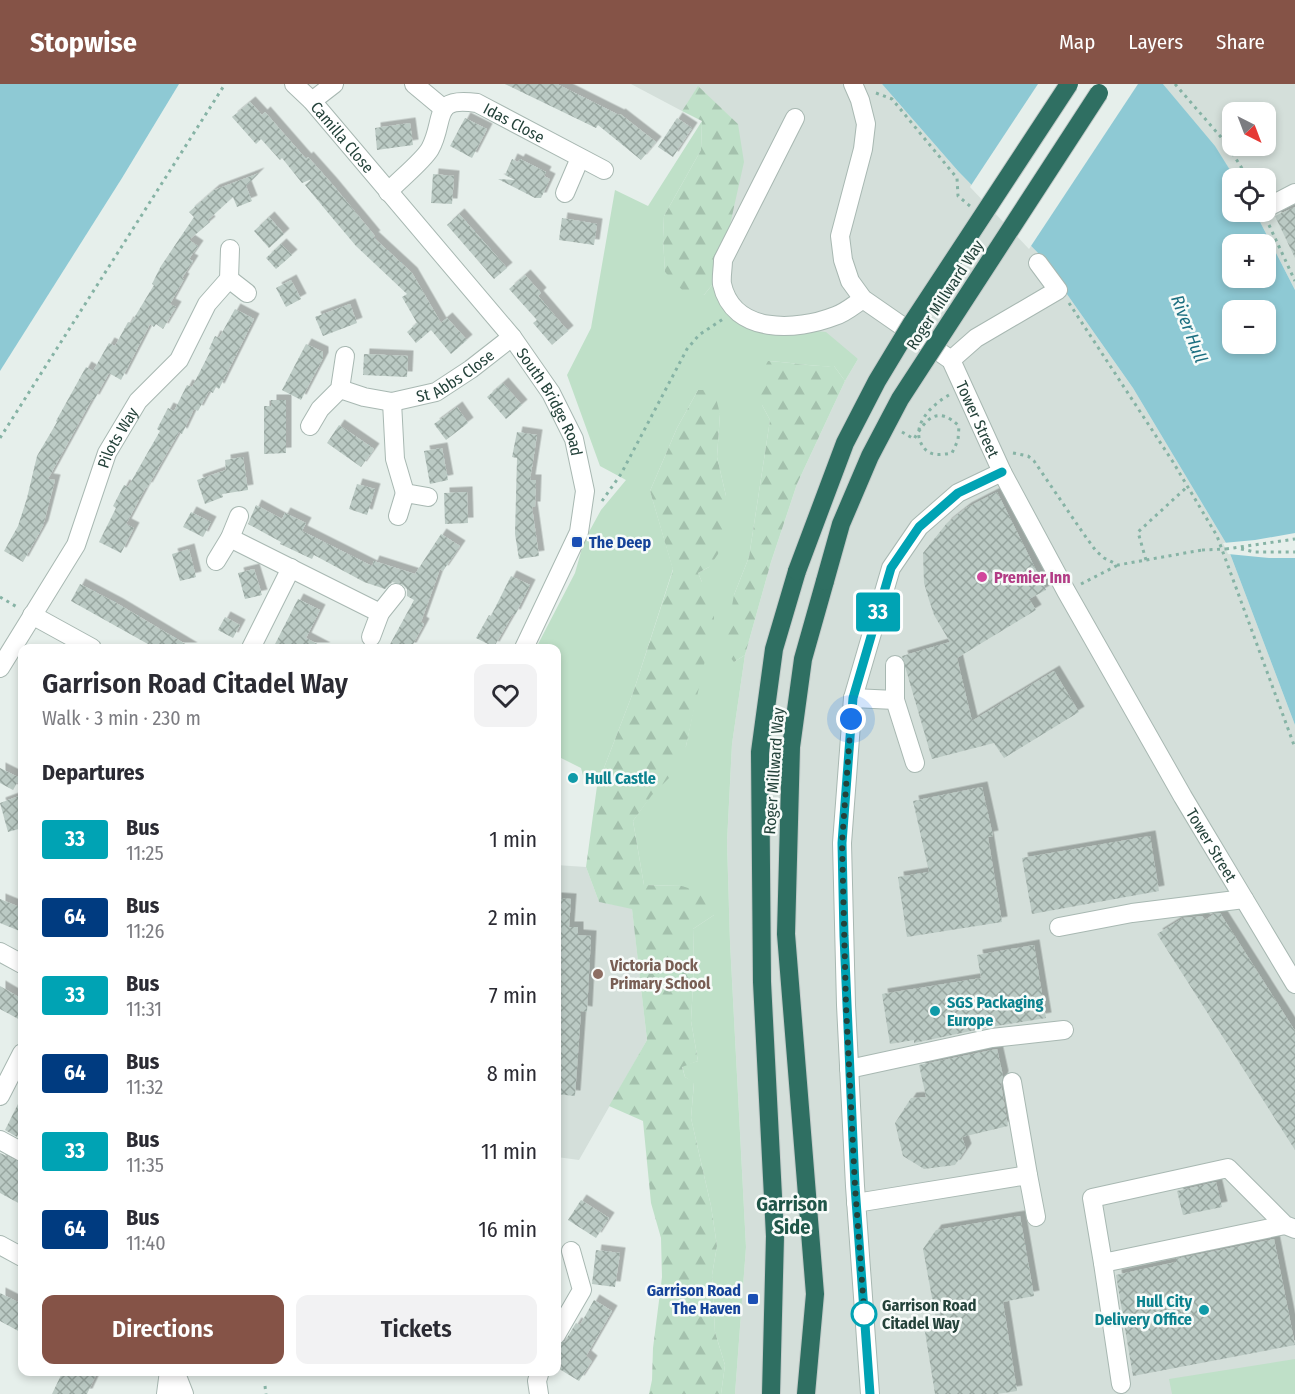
<!DOCTYPE html>
<meta charset="utf-8">
<style>
:root{--surface:#fff;--page:#f2f2f3;--text:#2b2b33;--muted:#7c7c81;--accent:#855347}
body{margin:0;font-family:"Fira Sans Condensed",sans-serif;background:var(--page);color:var(--text);height:100vh;display:flex;flex-direction:column;font-size:22px;white-space:nowrap}
*{box-sizing:border-box;margin:0}
p{font-size:20px;color:var(--muted)}
.icon{flex:none;width:33px;height:33px;fill:none;stroke:currentColor;stroke-width:2;stroke-linecap:round;stroke-linejoin:round}
.map{position:relative;flex:1;overflow:hidden}
.details{position:absolute;left:18px;top:560px;width:543px;height:732px;display:flex;flex-direction:column;background:var(--surface);border-radius:12px;box-shadow:0 3px 9px #0003}
.details>*{flex:none}
.badge{padding:0 12px;border-radius:4px;font-size:21px;line-height:39px}
.needle{width:39px;rotate:138deg}
.controls{position:absolute;left:1222px;top:18px;display:grid;gap:12px}
.controls a{display:grid;place-items:center;width:54px;height:54px;border-radius:12px;background:var(--surface);box-shadow:0 3px 9px #0003;font-size:30px}
.you{position:absolute;width:30px;height:30px;margin:-15px;border:4px solid #fff;border-radius:50%;background:#1a73e8;box-shadow:0 0 0 9px #1a73e833}
.map>.badge{position:absolute;translate:-50% -50%;box-shadow:0 0 0 3px #fff}
h2{padding:0 24px;font-size:22px;line-height:54px}
.round{display:grid;place-items:center;flex:none;width:63px;height:63px;border-radius:12px;background:var(--page)}
.overview{display:flex;align-items:center;justify-content:space-between;height:102px;padding:0 24px}
h1{font-size:28px;font-weight:600;line-height:45px}
.cta{display:flex;gap:12px;margin-top:auto;padding:12px 24px}
.cta a{flex:1;height:69px;border-radius:12px;background:var(--accent);color:#fff;font-size:24px;font-weight:600;line-height:69px;text-align:center}
.cta a+a{background:var(--page);color:var(--text)}
ul{padding:0;list-style:none}
li{display:flex;align-items:center;gap:18px;height:78px;padding:0 24px}
li div{flex:1}
li b{display:block;font-size:22px}
li em{font-style:normal}
li .badge{min-width:66px;font-weight:700;text-align:center}
header{display:flex;align-items:center;gap:36px;box-sizing:border-box;height:84px;padding:0 30px;background:var(--accent);color:#fff}
header strong{font-size:28px}
nav{display:flex;gap:33px;margin-inline-start:auto;font-size:21px}
.map>svg:first-child{display:block}
</style>
<header>
<strong>Stopwise</strong>
<nav><a>Map</a><a>Layers</a><a>Share</a></nav>
</header>
<div class="map">
<svg width="1295" height="1310" viewBox="0 0 1295 1310">
<defs>
<pattern id="forest-firs" width="22" height="20" patternUnits="userSpaceOnUse" patternTransform="scale(1.5)"><rect width="22" height="20" fill="#bfe0c8"/><path d="M5 1l3.5 6h-7zM16 11l3.5 6h-7z" fill="#a4c1ad"/></pattern>
<pattern id="building-cross-hatch" width="8" height="8" patternUnits="userSpaceOnUse" patternTransform="scale(1.5)"><rect width="8" height="8" fill="#bbcac4"/><path d="M0 0l8 8M0 8l8-8" fill="none" stroke="#98a6a0"/></pattern>
<filter id="shadow"><feDropShadow dx="5.5" dy="-5.5" stdDeviation="0" flood-color="#0004"/></filter>
</defs>
<rect width="100%" height="100%" fill="#e6efeb"/>
<g fill="#d4dfda" fill-rule="evenodd">
<polygon points="631,0 882,0 958,87 1038,169 1133,304 1226,459 1295,641 1295,1310 735,1310 746,1163 730,858 727,758 732,660 745,571 771,478 797,400 845,297 858,275 777,249 739,240 720,220 712,201 712,191 738,40 698,3 682,27"/>
<path d="M1163,0H1295V206L1255,128H1266V94H1235L1214,62ZM1233,28H1266V62H1233Z"/>
<polygon points="556,781 586,783 599,818 632,824 647,956 579,1076 557,1073"/>
</g>
<g fill="#bfe0c8">
<path d="M702,37L701,66L664,132L663,154L665,188L704,211L712,201L720,220L739,240L777,249L805,246L826,248L858,275L845,297L834,282C812,283 790,278 768,277L762,321L770,336L749,473L734,511V578L745,571L732,660L727,758L730,858L746,1163L735,1310H721L725,1281L715,1248L712,1191L717,1162L711,1122L691,1034L694,999L685,993L682,982L698,977L691,937L694,883L693,845L714,831L682,802L644,801L633,737L686,662L694,623L702,498L698,489L709,483L726,412L717,373L720,330L698,306L677,344L650,407L673,485L634,606L597,702L585,699L581,684L557,672L556,564H536L575,489L584,457L601,426L626,396L600,382L567,291L591,244L615,106L648,122Z"/>
<polygon points="1295,1275 1295,1310 1172,1310 1169,1295"/>
</g>
<g fill="url(#forest-firs)">
<polygon points="698,2 738,40 744,78 730,141 716,175 712,201 704,211 684,208 665,188 663,154 664,132 701,66 702,37 682,27"/>
<path d="M768,277C790,278 812,283 834,282L845,297L797,400L771,478L745,571L734,578L729,572L727,548L734,511L749,473L770,336L762,321L756,299Z"/>
<polygon points="698,306 714,306 720,330 717,373 726,412 728,435 718,470 709,483 698,489 702,498 714,509 714,536 686,662 679,684 652,711 633,737 644,801 682,802 712,812 714,831 693,845 694,883 691,937 698,977 682,983 685,993 694,998 691,1034 711,1122 717,1162 712,1191 715,1248 725,1281 721,1310 649,1310 652,1296 653,1264 662,1193 661,1154 651,1119 643,1037 609,1022 647,956 632,825 599,818 586,783 597,702 634,606 673,486 650,407 677,344"/>
</g>
<g fill="#8ec9d4" fill-rule="evenodd">
<polygon points="0,0 179,0 122,94 0,287"/>
<path d="M882,0H1163L1215,62L1235,94H1233V128H1255L1295,206V641L1226,459L1133,304L1038,169L958,87ZM1233,160H1266V194H1233ZM1233,226H1266V260H1233Z"/>
</g>
<g fill="#e6efeb">
<polygon points="1038,0 1138,0 1029,165 970,103"/>
<polygon points="1295,449 1295,474 1269,474 1228,470 1223,459 1255,456"/>
</g>
<g fill="url(#building-cross-hatch)" filter="url(#shadow)">
<polygon points="505,0 557,0 619,31 620,30 656,58 641,76 598,41 596,44"/>
<polygon points="250,18 262,31 265,28 306,75 308,73 332,100 375,152 373,153 412,189 441,239 447,234 467,256 451,270 431,246 416,259 407,248 417,239 402,213 407,210 356,162 329,130 305,101 312,95 302,99 282,74 280,76 261,55 256,60 232,33"/>
<polygon points="465,34 487,45 472,74 450,62"/>
<polygon points="677,34 692,44 673,73 658,63"/>
<polygon points="410,39 413,61 377,66 375,44"/>
<polygon points="512,75 518,78 520,75 546,88 544,92 550,95 541,114 535,114 498,95 515,96 505,91"/>
<polygon points="259,89 246,102 252,117 237,123 233,113 208,136 210,138 189,156 198,162 189,175 193,177 182,194 184,195 170,220 176,223 163,245 156,240 154,243 150,240 121,296 109,289 94,316 92,315 48,395 55,396 43,442 23,478 4,467 18,442 27,414 37,372 57,338 56,337 86,283 93,287 109,259 115,262 128,238 131,239 154,201 152,200 161,182 194,133 189,128 214,106"/>
<polygon points="433,90 454,92 452,120 431,119"/>
<polygon points="1295,123 1295,174 1275,132"/>
<polygon points="459,130 507,184 494,195 447,141"/>
<polygon points="269,133 284,150 269,164 254,147"/>
<polygon points="562,134 597,140 594,161 559,156"/>
<polygon points="281,160 292,171 276,185 266,174"/>
<polygon points="525,191 541,209 538,212 568,247 552,261 533,239 537,236 509,205"/>
<polygon points="291,196 301,215 286,223 276,204"/>
<polygon points="350,220 357,239 323,252 315,233"/>
<polygon points="235,225 254,235 219,305 216,303 213,309 209,307 198,327 194,325 182,350 179,348 147,404 146,403 126,440 134,444 121,469 99,458 116,424 113,422 124,401 128,403 160,347 157,345 168,324 174,327 187,301 192,303 211,266 209,265 215,252 219,254"/>
<polygon points="306,260 323,268 323,274 301,316 282,306"/>
<polygon points="364,270 408,272 407,293 363,291"/>
<polygon points="503,299 522,321 506,335 487,313"/>
<polygon points="271,316 286,316 286,369 264,370 264,322 271,322"/>
<polygon points="457,323 468,339 446,356 434,340"/>
<polygon points="339,341 374,365 361,383 327,359"/>
<polygon points="517,348 537,351 530,396 536,396 535,423 532,423 539,472 519,475 515,450 517,374 512,373"/>
<polygon points="442,364 448,396 430,400 424,367"/>
<polygon points="243,373 248,406 222,410 223,413 205,420 197,396 226,386 225,376"/>
<polygon points="357,400 375,405 367,431 349,425"/>
<polygon points="467,408 468,439 445,440 444,409"/>
<polygon points="997,408 1046,506 1029,515 1036,526 957,574 972,637 1054,587 1079,628 1004,674 994,659 932,675 902,572 950,558 934,531 929,516 924,499 923,469 947,439 966,424"/>
<polygon points="256,421 282,435 285,429 306,439 302,447 372,482 374,477 415,490 441,450 460,462 443,487 440,485 421,538 424,540 411,564 388,564 414,516 407,512 407,505 403,501 392,498 385,505 364,498 314,471 312,475 280,460 281,458 248,440"/>
<polygon points="191,428 211,438 203,453 183,443"/>
<polygon points="189,465 196,493 180,497 172,470"/>
<polygon points="254,485 262,511 245,515 238,489"/>
<polygon points="511,492 530,501 515,531 513,530 494,563 476,554 489,531 491,532"/>
<polygon points="80,500 118,520 192,564 155,564 71,517"/>
<polygon points="298,515 320,526 306,554 325,564 273,564"/>
<polygon points="225,533 240,541 233,554 218,546"/>
<polygon points="0,684 20,694 13,706 0,699"/>
<polygon points="982,703 993,752 988,753 1002,838 907,853 898,793 929,788 913,717"/>
<polygon points="19,712 22,722 22,744 8,748 0,719"/>
<polygon points="1150,752 1159,807 1032,830 1022,774"/>
<polygon points="556,814 571,815 569,843 578,843 578,851 591,852 587,928 581,927 575,1012 556,1010"/>
<polygon points="0,815 22,824 22,848 0,839"/>
<polygon points="1220,829 1295,947 1295,1066 1157,850 1183,834 1202,832 1205,836 1214,830"/>
<polygon points="1034,861 1046,934 990,943 914,959 914,956 890,960 882,910 981,894 977,871"/>
<polygon points="0,902 22,915 22,937 0,925"/>
<polygon points="997,965 1003,992 1001,1000 1008,1042 962,1053 966,1065 955,1081 924,1085 903,1072 895,1039 911,1014 926,1013 919,981"/>
<polygon points="22,1012 22,1043 17,1053 5,1046"/>
<polygon points="0,1069 22,1079 22,1121 0,1109"/>
<polygon points="1216,1098 1222,1123 1183,1131 1177,1107"/>
<polygon points="581,1116 609,1134 596,1154 568,1136"/>
<polygon points="1020,1132 1034,1212 1003,1218 1017,1307 997,1310 935,1310 925,1248 938,1246 923,1165 936,1146"/>
<polygon points="1274,1155 1295,1261 1133,1292 1116,1191 1176,1178 1176,1175"/>
<polygon points="596,1166 620,1169 615,1203 592,1200"/>
<polygon points="0,1209 22,1220 22,1249 0,1237"/>
<polygon points="594,1216 612,1227 586,1272 592,1277 579,1297 556,1283 556,1262 565,1257 576,1239 580,1241"/>
<polygon points="63,1287 98,1287 87,1310 52,1310"/>
</g>
<g fill="none" stroke-linecap="round" stroke-linejoin="round">
<g stroke="#a8b8b2" stroke-width="20">
<g id="minor">
<path id="s1" d="M294,0L312,17L512,253L551,309L574,355L585,407L579,448L524,564"/>
<polyline points="414,0 444,25"/>
<path id="s2" d="M853,0L860,16L866,40L863,65L840,152L843,176L850,197L863,215L951,276L1002,388L1066,507L1183,713L1295,900"/>
<polyline points="312,17 334,0"/>
<path d="M795,34L723,176C723,184 721,193 722,200C733,251 797,247 835,232C845,229 854,221 863,215"/>
<path id="s3" d="M388,108C398,97 423,77 430,65C446,36 430,12 477,19L604,86"/>
<polyline points="565,109 580,74"/>
<polyline points="1266,124 1295,109"/>
<polyline points="229,195 247,209"/>
<polyline points="951,276 976,254 1058,206 1038,179"/>
<path id="s4" d="M340,305L364,313L392,318L436,308L471,285L512,253"/>
<polyline points="392,318 395,375 405,409"/>
<polyline points="310,342 320,325 340,305 345,272"/>
<polyline points="398,432 405,409 428,413"/>
<polyline points="230,454 380,529"/>
<polyline points="216,477 230,454 239,432"/>
<polyline points="32,531 92,564"/>
<polyline points="371,553 380,529 396,509"/>
<polyline points="251,564 291,484"/>
<path id="s5" d="M0,584L76,461L107,369L138,317L179,276L207,220L229,195L230,165"/>
<polyline points="853,614 895,616 915,679"/>
<polyline points="895,616 895,581"/>
<polyline points="1059,843 1132,829 1244,815"/>
<polyline points="0,868 22,880"/>
<polyline points="849,985 992,954 1064,946"/>
<polyline points="1012,998 1028,1091"/>
<polyline points="0,1012 22,969"/>
<polyline points="0,1056 22,1068"/>
<polyline points="856,1119 1028,1091 1036,1133"/>
<polyline points="1285,1141 1103,1179 1092,1114 1228,1084 1285,1141 1295,1145"/>
<polyline points="0,1161 22,1173"/>
<polyline points="1103,1179 1121,1300"/>
<polyline points="556,1251 582,1206 571,1167"/>
<polyline points="175,1287 184,1310"/>
<polyline points="166,1310 169,1287"/>
<polyline points="539,1310 537,1297 540,1287"/>
<polyline points="870,1310 855,1102 846,921 842,759 853,614 891,484 919,443 958,409 1002,388"/>
</g>
</g>
<g stroke="#c2cac8" stroke-width="20">
<g id="highway">
<polyline points="771,1310 775,1152 762,898 760,668 774,565 797,487"/>
<polyline points="806,1310 815,1210 786,850 791,663 803,575 825,497"/>
</g>
</g>
<g stroke="#86b3a5" stroke-width="3" stroke-dasharray="3 4.5" stroke-linecap="butt">
<polyline points="1175,0 1226,59 1248,94"/>
<polyline points="876,9 892,15 957,94 958,112 970,122"/>
<polyline points="1269,141 1295,197"/>
<polyline points="1069,219 1173,378 1217,452 1294,661"/>
<polyline points="0,354 225,0"/>
<path d="M922,361C910,341 933,320 949,311"/>
<polyline points="1013,369 1028,372 1034,377 1083,449 1096,467 1104,474 1118,481 1202,466"/>
<polyline points="602,417 621,390 687,265 699,251 723,235"/>
<polyline points="1226,465 1295,455"/>
<polyline points="1241,465 1255,468 1295,468"/>
<polyline points="1146,476 1138,448 1188,402"/>
<polyline points="1081,500 1118,481"/>
<polyline points="0,513 17,523"/>
<polyline points="265,1302 266,1310"/>
</g>
<use href="#minor" stroke="#fff" stroke-width="18"/>
<use href="#highway" stroke="#2f6f62" stroke-width="18"/>
<g stroke="#c2cac8" stroke-width="20" stroke-linecap="butt">
<g id="highway-bridge">
<polyline points="797,487 845,359 877,297 912,239 1069,0"/>
<polyline points="825,497 841,440 870,372 900,315 1099,9"/>
</g>
</g>
<g stroke="#86b3a5" stroke-width="3" stroke-dasharray="3 4.5" stroke-linecap="butt">
<path d="M902,348L914,355C927,333 938,322 959,342L958,356L952,369C940,371 929,373 922,361"/>
<polyline points="1202,466 1226,465"/>
</g>
<use href="#highway-bridge" stroke="#2f6f62" stroke-width="18"/>
</g>
<g fill="none" stroke-linecap="round" stroke-linejoin="round">
<g stroke="#fff" stroke-width="14">
<polyline id="line" points="870,1310 855,1102 844,852 842,759 853,614 891,484 919,443 958,409 1002,388"/>
</g>
<use href="#line" stroke="#00a3b4" stroke-width="9"/>
<polyline stroke="#24423a" stroke-width="6" stroke-dasharray="0 10.8" points="851,635 842,759 846,921 855,1102 865,1239 864,1230"/>
</g>
<g fill="#1a4fb4" stroke="#f7fbf9" stroke-width="2">
<rect x="571" y="452" width="12" height="12" rx="3"/>
<rect x="747" y="1209" width="12" height="12" rx="3"/>
</g>
<circle fill="#d1479c" stroke="#f7fbf9" stroke-width="2" cx="982" cy="493" r="6"/>
<g fill="#0f9aa8" stroke="#f7fbf9" stroke-width="2">
<circle cx="573" cy="694" r="6"/>
<circle cx="935" cy="927" r="6"/>
<circle cx="1204" cy="1226" r="6"/>
</g>
<circle fill="#8d6e63" stroke="#f7fbf9" stroke-width="2" cx="598" cy="890" r="6"/>
<circle fill="#fff" stroke="#00a3b4" stroke-width="3" cx="864" cy="1230" r="12"/>
<g text-anchor="middle" dominant-baseline="central" stroke-width="5" stroke-linejoin="round" paint-order="stroke">
<g font-size="16" fill="#24423a" stroke="#f7fbf9">
<text stroke="none"><textPath href="#s3" startOffset="180">Idas Close</textPath></text>
<text stroke="none"><textPath href="#s1" startOffset="72">Camilla Close</textPath></text>
<text transform="translate(945 211) rotate(-57)">Roger Millward Way</text>
<text stroke="none"><textPath href="#s4" startOffset="123">St Abbs Close</textPath></text>
<text stroke="none"><textPath href="#s1" startOffset="410">South Bridge Road</textPath></text>
<text stroke="none"><textPath href="#s2" startOffset="398">Tower Street</textPath></text>
<text stroke="none"><textPath href="#s5" startOffset="260">Pilots Way</textPath></text>
<text transform="translate(774 687) rotate(-86)">Roger Millward Way</text>
<text stroke="none"><textPath href="#s2" startOffset="884">Tower Street</textPath></text>
</g>
<g font-size="16" font-weight="bold" fill="#164399" stroke="#f7fbf9" text-anchor="start">
<text x="589" y="458">The Deep</text>
<text x="741" y="1206" text-anchor="end">Garrison Road<tspan x="741" dy="18">The Haven</tspan></text>
</g>
<g font-size="16" font-weight="bold" fill="#b23c85" stroke="#f7fbf9" text-anchor="start">
<text x="994" y="493">Premier Inn</text>
</g>
<g font-size="16" font-weight="bold" fill="#0d838f" stroke="#f7fbf9" text-anchor="start">
<text x="585" y="694">Hull Castle</text>
<text x="947" y="918">SGS Packaging<tspan x="947" dy="18">Europe</tspan></text>
<text x="1192" y="1217" text-anchor="end">Hull City<tspan x="1192" dy="18">Delivery Office</tspan></text>
</g>
<g font-size="16" font-weight="bold" fill="#785e54" stroke="#f7fbf9" text-anchor="start">
<text x="610" y="881">Victoria Dock<tspan x="610" dy="18">Primary School</tspan></text>
</g>
<g font-size="16" font-weight="bold" fill="#24423a" stroke="#f7fbf9" text-anchor="start">
<text x="882" y="1221">Garrison Road<tspan x="882" dy="18">Citadel Way</tspan></text>
</g>
<g font-size="18" font-style="italic" fill="#1c6f80" stroke="#f7fbf9">
<text transform="translate(1189 245) rotate(69)">River Hull</text>
</g>
<g font-size="20" font-weight="bold" fill="#1f5548" stroke="#f7fbf9">
<text x="792" y="1120">Garrison<tspan x="792" dy="23">Side</tspan></text>
</g>
</g>
</svg>
<div class="controls">
<a><svg class="needle" viewBox="-14 -14 28 28"><path d="M0-13l5 13h-10z" fill="#e53935"/><path d="M0 13l5-13h-10z" fill="#7c7c81"/></svg></a>
<a><svg class="icon" aria-label="locate" viewBox="0 0 24 24"><circle cx="12" cy="12" r="6"/><path d="M12 2v4M12 18v4M2 12h4M18 12h4"/></svg></a>
<a>+</a>
<a>−</a>
</div>
<div class="you" style="left:851px;top:635px"></div>
<b class="badge" style="left:878px;top:528px;background:#00a3b4;color:#fff">33</b>
<section class="details">
<div class="overview"><div><h1>Garrison Road Citadel Way</h1><p>Walk · 3 min · 230 m</p></div><a class="round"><svg class="icon" aria-label="heart" viewBox="0 0 24 24"><path d="M12 20l-8-8c-3-5 5-10 8-4 3-6 11-1 8 4z"/></svg></a></div>
<h2>Departures</h2>
<ul>
<li><span class="badge" style="background:#00a3b4;color:#fff">33</span><div><b>Bus</b><p>11:25</p></div><em>1 min</em></li>
<li><span class="badge" style="background:#003b80;color:#fff">64</span><div><b>Bus</b><p>11:26</p></div><em>2 min</em></li>
<li><span class="badge" style="background:#00a3b4;color:#fff">33</span><div><b>Bus</b><p>11:31</p></div><em>7 min</em></li>
<li><span class="badge" style="background:#003b80;color:#fff">64</span><div><b>Bus</b><p>11:32</p></div><em>8 min</em></li>
<li><span class="badge" style="background:#00a3b4;color:#fff">33</span><div><b>Bus</b><p>11:35</p></div><em>11 min</em></li>
<li><span class="badge" style="background:#003b80;color:#fff">64</span><div><b>Bus</b><p>11:40</p></div><em>16 min</em></li>
</ul>
<div class="cta"><a>Directions</a><a>Tickets</a></div>
</section>
</div>
